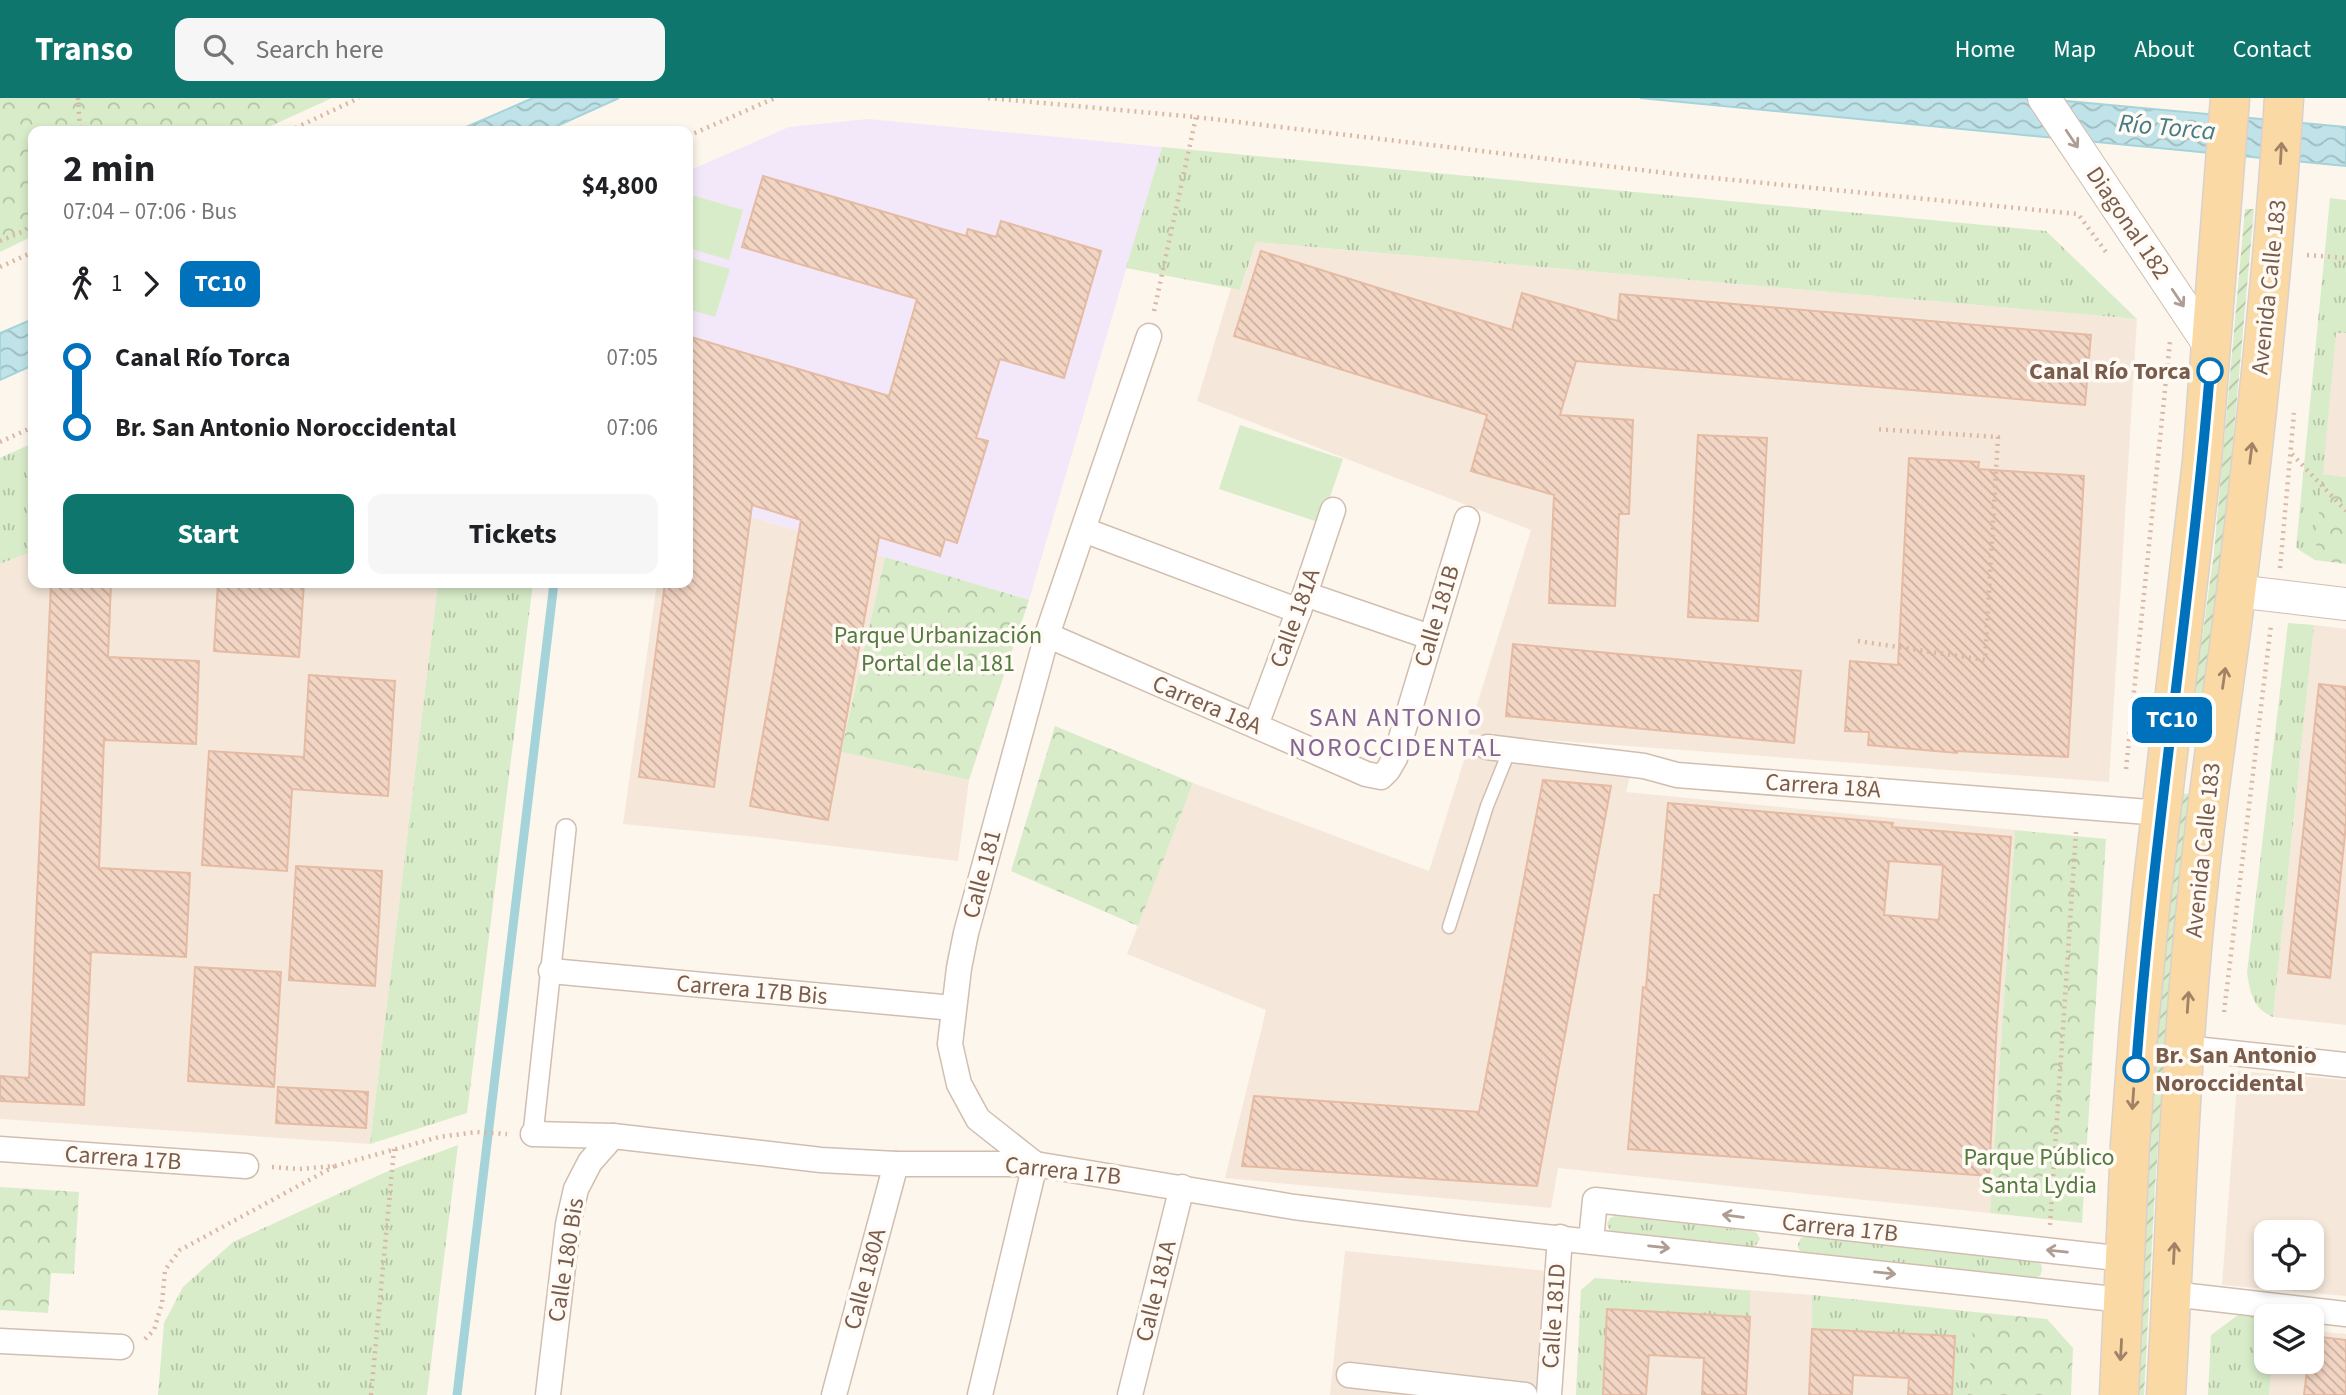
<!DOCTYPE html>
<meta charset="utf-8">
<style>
:root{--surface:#fff;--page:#f6f6f6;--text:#202124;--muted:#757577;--accent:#0f766e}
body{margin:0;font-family:"Source Sans 3",sans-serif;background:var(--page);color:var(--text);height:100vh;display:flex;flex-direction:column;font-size:26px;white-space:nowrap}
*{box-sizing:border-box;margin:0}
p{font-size:23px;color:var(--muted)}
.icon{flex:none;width:38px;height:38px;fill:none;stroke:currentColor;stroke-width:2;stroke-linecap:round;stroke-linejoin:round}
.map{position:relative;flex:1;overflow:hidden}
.side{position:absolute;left:28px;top:28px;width:665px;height:462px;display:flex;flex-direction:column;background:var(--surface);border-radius:14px;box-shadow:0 4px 10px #0003}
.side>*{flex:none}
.badge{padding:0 14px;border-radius:10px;font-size:24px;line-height:46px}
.tools{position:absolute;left:2254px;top:1122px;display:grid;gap:14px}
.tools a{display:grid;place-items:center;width:70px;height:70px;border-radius:14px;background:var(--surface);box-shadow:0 4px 10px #0003;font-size:35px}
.map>.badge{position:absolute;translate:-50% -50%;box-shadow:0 0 0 4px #fff}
.legs{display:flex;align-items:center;gap:10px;height:77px;padding:0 35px;font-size:23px}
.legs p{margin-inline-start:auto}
.headline{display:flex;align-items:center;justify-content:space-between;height:119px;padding:0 35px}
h1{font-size:38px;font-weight:700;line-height:52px}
.primary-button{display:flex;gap:14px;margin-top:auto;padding:14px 35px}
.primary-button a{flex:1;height:80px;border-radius:14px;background:var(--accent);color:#fff;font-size:28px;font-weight:700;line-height:80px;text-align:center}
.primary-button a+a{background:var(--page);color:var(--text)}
ul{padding:0 35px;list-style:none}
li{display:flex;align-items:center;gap:24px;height:70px;font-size:26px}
li i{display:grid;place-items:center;width:10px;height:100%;margin:0 9px;background:currentColor}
li i::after{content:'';width:18px;height:18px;margin:-9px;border:5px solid;border-radius:50%;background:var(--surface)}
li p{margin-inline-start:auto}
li:first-child i{background:linear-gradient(#0000 50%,currentColor 0)}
li:last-child i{background:linear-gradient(currentColor 50%,#0000 0)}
header{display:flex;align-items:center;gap:42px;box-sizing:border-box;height:98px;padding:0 35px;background:var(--accent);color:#fff}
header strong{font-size:33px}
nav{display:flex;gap:38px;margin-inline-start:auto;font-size:24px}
.search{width:490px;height:63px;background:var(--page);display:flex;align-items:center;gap:18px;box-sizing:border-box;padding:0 24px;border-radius:14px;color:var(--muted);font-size:26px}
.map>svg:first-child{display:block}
</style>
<header>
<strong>Transo</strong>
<div class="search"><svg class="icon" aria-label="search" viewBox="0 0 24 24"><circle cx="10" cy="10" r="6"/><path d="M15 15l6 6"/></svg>Search here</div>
<nav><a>Home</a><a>Map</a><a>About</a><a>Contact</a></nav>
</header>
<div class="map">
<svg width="2346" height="1297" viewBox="0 0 2346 1297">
<defs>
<pattern id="grass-tufts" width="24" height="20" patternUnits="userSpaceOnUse" patternTransform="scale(1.75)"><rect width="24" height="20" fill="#d8ecc9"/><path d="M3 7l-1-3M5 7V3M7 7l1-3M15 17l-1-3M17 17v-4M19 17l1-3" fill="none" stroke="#b4c2a5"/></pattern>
<pattern id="forest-crowns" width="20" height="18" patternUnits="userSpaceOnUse" patternTransform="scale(1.75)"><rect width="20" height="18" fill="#d8ecc9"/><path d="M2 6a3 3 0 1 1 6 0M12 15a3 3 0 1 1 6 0" fill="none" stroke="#b4c2a5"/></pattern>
<pattern id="garden-furrows" width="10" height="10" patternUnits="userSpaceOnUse" patternTransform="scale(1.75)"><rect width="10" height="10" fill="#d8ecc9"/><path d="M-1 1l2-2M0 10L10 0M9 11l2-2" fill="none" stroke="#b4c2a5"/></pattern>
<pattern id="water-waves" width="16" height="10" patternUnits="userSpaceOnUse" patternTransform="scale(1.75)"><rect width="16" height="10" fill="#bfe3e8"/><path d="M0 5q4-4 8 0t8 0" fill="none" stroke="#a0bbbe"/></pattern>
<pattern id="building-back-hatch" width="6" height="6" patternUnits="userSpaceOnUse" patternTransform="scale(1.75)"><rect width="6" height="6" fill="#f3d5c3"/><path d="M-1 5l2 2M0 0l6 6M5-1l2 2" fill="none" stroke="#cab0a1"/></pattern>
</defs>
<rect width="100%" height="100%" fill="#fdf6ec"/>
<g fill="#f5e8da" fill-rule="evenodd">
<polygon points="1256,144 2137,221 2109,684 1468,636 1531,432 1197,303 1231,190 1241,191"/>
<polygon points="2336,234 2346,235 2346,379 2322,376"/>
<polygon points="688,400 885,459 841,654 969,682 958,763 757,739 623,726 657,485 688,485"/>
<polygon points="33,453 33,485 438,485 370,1046 0,1021 0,466"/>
<polygon points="2314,527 2346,531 2346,927 2273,919"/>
<polygon points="1467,653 1632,672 1626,694 2015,732 1990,1115 1558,1070 1551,1110 1225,1080 1266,912 1127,856 1193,685 1429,773"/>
<path d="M2238,973L2346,982V1198L2222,1187ZM2266,1134H2312V1180H2266Z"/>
<polygon points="1345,1153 1548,1173 1536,1297 1330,1297"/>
<polygon points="1595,1180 1812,1197 1974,1214 1968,1297 1576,1297 1581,1192"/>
<polygon points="2312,1233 2346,1236 2346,1297 2269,1297 2272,1264 2312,1264"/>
</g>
<polygon fill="#f3e8fa" points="868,21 1162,49 1029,502 688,400 688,73 789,29"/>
<g fill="url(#grass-tufts)">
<polygon points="1162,49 2046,133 2137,221 1256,144 1240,192 1231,190 1126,170"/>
<polygon points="2330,100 2346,102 2346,235 2336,235 2315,462 2296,450"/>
<polygon points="33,345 33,453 0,466 0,360"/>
<polygon points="438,485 533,485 467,1015 370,1046"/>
<path d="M2288,525L2314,527L2273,919C2253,911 2250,894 2247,875Z"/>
<polygon points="458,1047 427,1297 158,1297 164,1225 183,1189 233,1144 386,1074"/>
<polygon points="1615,1118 1751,1133 1757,1135 1760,1141 1756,1147 1750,1150 1614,1135 1609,1131 1607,1126 1610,1120"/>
<polygon points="1807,1138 2035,1163 2041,1166 2042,1172 2040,1178 2033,1180 1805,1155 1799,1152 1798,1146 1801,1140"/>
<polygon points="1595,1180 1750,1193 1750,1219 1607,1211 1603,1297 1576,1297 1581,1192"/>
<polygon points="1812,1197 1974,1214 1968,1297 1952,1297 1955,1238 1812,1231"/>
<polygon points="2238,1217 2266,1219 2266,1264 2272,1264 2269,1297 2208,1297 2211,1237"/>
</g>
<g fill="url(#forest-crowns)">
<polygon points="0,0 332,0 260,33 33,33 33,138 0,154"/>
<polygon points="2322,376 2346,379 2346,466 2315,462"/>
<polygon points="885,459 1029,502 969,682 841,654"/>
<polygon points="1055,628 1193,685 1138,828 1011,773"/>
<polygon points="2015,732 2106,741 2082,1125 1990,1115"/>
<polygon points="0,1089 79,1094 74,1176 51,1175 48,1215 0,1212"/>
<polygon points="1974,1214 2047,1221 2073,1250 2071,1297 1968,1297"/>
</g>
<g fill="url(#garden-furrows)">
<polygon points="2245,111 2254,111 2223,455 2198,635 2189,634 2214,455"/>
<polygon points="2181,695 2189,696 2169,896 2155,1089 2144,1297 2136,1297 2147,1089 2161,895"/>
</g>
<g fill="#d8ecc9">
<polygon points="688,96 743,112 729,162 688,150"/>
<polygon points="688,159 730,171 715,219 688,211"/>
<polygon points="1240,327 1343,361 1321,425 1219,391"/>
</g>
<g fill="url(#water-waves)" stroke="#a5d3da" stroke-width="2">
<polygon points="533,0 619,0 546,33 457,33"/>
<polygon points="1640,0 2034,0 2346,29 2346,68"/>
<polygon points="33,221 33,267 0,282 0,235"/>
</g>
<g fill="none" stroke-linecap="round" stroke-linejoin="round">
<polyline stroke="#a5d3da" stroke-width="9" points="457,1297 554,485"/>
</g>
<g fill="url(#building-back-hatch)" stroke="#e6bba3" stroke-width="2" fill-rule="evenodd">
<polygon points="763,78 966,138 968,131 996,139 1001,123 1101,153 1064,280 1000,261 976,340 988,343 957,445 945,441 940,458 879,439 828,722 750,708 801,422 752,407 714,689 639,679 665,485 688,485 688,238 889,298 917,201 742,149"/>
<polygon points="1261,153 1512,232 1522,195 1618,223 1620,196 2091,237 2085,307 1576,263 1560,317 1633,322 1629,416 1619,416 1615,508 1549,505 1554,397 1471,373 1487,317 1234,238"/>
<polygon points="1698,337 1767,340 1758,523 1688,519"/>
<polygon points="1909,360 1979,364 1978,371 2084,378 2068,659 1957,653 1957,655 1868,647 1869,634 1845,633 1850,563 1898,567"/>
<polygon points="51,485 111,485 108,559 199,563 196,646 104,642 99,770 190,775 186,859 91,854 84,1007 0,1003 0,978 29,980"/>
<polygon points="218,485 304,485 299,559 214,553"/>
<polygon points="1513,546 1801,573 1794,645 1506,618"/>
<polygon points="309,577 395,583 388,698 292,691 287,773 202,767 209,653 304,659"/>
<polygon points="2319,586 2346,589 2346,726 2330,880 2288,875"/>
<polygon points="1543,682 1611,688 1537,1088 1242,1068 1254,998 1479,1014"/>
<path d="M1668,705L1893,725L1892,729L2011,739L1997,923L1989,1078L1628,1051L1643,889L1646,890L1654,797H1660ZM1889,763L1943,767L1939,822L1884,817Z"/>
<polygon points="296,768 382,773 375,888 289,882"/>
<polygon points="195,869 281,874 274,989 188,983"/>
<polygon points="278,989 368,994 366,1030 276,1025"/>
<polygon points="1607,1211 1750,1219 1746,1297 1702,1297 1704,1260 1649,1257 1646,1297 1603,1297"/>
<polygon points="1812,1231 1955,1238 1952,1297 1908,1297 1909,1280 1853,1277 1852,1297 1809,1297"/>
<polygon points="2312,1238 2346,1242 2346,1297 2304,1297 2308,1264 2312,1264"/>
</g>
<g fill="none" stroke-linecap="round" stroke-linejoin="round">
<g stroke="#d1beb0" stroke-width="15">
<polyline id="service" points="1449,829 1487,708 1510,651"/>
</g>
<g stroke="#d1beb0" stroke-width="22">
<polyline id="pedestrian" points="533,1036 566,731"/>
</g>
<g stroke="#d1beb0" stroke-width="27">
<g id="minor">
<polyline points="1084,432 1299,513"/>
<polyline points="1305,496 1430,539"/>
<polyline points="1047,537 1366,676 1381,679 1388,672 1395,660 1467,421"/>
<polyline points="1256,627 1305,496 1333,412"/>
<polyline points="1487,649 1644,668 1677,677 2161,715"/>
<polyline points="551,873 953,910"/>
<polyline points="2185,950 2346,967"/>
<polyline points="533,1036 613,1038 821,1062 896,1066 1035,1066 1294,1109 1464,1130 2123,1202"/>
<polyline points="0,1051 246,1068"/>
<polyline points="1035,1066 978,1021 959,986 950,946 959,870 966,835 1047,537 1149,238"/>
<polyline points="1591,1142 1595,1102 2125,1161"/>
<polyline points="2172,1196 2346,1216"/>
<polyline points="0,1243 121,1249"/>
<polyline points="1349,1277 1525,1297"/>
<polyline points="548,1297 568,1126 576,1091 590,1064 613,1038"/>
<polyline points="834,1297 896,1066"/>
<polyline points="980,1297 1035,1066"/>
<polyline points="1130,1297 1182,1089"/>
<polyline points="1549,1297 1560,1139"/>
</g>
</g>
<g stroke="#d1beb0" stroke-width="34">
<g id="tertiary">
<polyline points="2044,0 2212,251"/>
<polyline points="2236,493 2346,506"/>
</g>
</g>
<g stroke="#dad1cd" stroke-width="41">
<g id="primary">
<polyline points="2119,1297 2130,1046 2139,926 2151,801 2202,363 2230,0"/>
<path d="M2166,1297C2176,1125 2180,952 2199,781C2209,685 2224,590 2236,495C2256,331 2274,165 2284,0"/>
</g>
</g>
<g stroke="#d9b8a5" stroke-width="4.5" stroke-dasharray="2 5" stroke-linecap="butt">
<polyline points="78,0 80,33"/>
<polyline points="988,0 1196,19 1683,77 2078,116 2106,154"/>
<polyline points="289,33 359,0"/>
<polyline points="688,38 775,0"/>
<polyline points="0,143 24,133 33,125"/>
<polyline points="2307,157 2346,160"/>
<polyline points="0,169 33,154"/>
<polyline points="1154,213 1196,19"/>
<polyline points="0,344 33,329"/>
<polyline points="2292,356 2346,413"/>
<polyline points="2280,470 2294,315"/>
<polyline points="1858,543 1985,562 1998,339 1874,331"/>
<polyline points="2126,671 2170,243"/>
<polyline points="2224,914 2271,527"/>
<polyline points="272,1069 299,1071 335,1068 439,1039 477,1034 507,1036"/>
<polyline points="2050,1127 2076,734"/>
<polyline points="145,1241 154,1232 162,1205 165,1172 180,1152 335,1068"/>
<polyline points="371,1297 394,1051"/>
</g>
<use href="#service" stroke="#fff" stroke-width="12"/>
<use href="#pedestrian" stroke="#fff" stroke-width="19"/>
<use href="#minor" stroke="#fff" stroke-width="24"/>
<use href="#tertiary" stroke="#fff" stroke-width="32"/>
<use href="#primary" stroke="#fbd9a5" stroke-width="38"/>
</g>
<defs><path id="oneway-shaft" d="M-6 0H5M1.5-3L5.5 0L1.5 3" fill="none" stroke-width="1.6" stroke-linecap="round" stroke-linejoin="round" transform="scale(1.75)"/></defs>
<g stroke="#af9d94">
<use href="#oneway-shaft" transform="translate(2072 41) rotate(56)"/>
<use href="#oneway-shaft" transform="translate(2178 200) rotate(56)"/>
<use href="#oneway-shaft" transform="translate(1733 1118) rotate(-173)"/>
<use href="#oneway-shaft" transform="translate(1659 1149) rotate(6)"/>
<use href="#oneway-shaft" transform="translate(2057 1153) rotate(-174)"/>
<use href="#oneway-shaft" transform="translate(1885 1175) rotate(6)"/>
</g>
<g stroke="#a18267">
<use href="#oneway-shaft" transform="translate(2281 55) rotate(-87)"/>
<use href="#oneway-shaft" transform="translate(2251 355) rotate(-83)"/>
<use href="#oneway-shaft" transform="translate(2224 580) rotate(-82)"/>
<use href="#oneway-shaft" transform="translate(2188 904) rotate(-86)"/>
<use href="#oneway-shaft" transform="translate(2133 1001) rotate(94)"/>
<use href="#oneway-shaft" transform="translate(2174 1155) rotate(-87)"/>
<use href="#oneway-shaft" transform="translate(2121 1252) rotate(93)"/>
</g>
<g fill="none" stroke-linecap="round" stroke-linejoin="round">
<g stroke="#fff" stroke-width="16">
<path id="line-1" d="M2136,971C2153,738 2191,506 2210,273"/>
</g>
<use href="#line-1" stroke="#0072bc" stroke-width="10"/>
</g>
<g fill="#fff" stroke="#0072bc" stroke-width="3.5">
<circle cx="2210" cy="273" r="12"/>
<circle cx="2136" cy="971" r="12"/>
</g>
<g text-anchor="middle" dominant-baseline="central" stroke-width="7" stroke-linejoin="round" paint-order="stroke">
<g font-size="24" fill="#7a5c4d" stroke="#fffaf3">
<text transform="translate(2128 125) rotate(56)">Diagonal 182</text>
<text transform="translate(2269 189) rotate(-84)">Avenida Calle 183</text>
<text transform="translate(1437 518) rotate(-73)">Calle 181B</text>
<text transform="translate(1295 520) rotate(-70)">Calle 181A</text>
<text transform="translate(1207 607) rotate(23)">Carrera 18A</text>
<text transform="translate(1823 688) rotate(4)">Carrera 18A</text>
<text transform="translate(2203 752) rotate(-84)">Avenida Calle 183</text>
<text transform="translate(982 776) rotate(-75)">Calle 181</text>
<text transform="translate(752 892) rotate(5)">Carrera 17B Bis</text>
<text transform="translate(123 1060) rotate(4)">Carrera 17B</text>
<text transform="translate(1063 1073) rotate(6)">Carrera 17B</text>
<text transform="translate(1840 1130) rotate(6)">Carrera 17B</text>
<text transform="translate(566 1162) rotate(-81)">Calle 180 Bis</text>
<text transform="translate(865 1181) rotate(-75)">Calle 180A</text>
<text transform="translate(1156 1193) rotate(-76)">Calle 181A</text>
<text transform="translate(1554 1218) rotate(-86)">Calle 181D</text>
</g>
<g font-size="24" font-weight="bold" fill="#7a5c4d" stroke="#fffaf3" text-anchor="end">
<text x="2191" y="273">Canal Río Torca</text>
<text x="2155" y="957" text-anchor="start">Br. San Antonio<tspan x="2155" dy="28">Noroccidental</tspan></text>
</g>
<g font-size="24" fill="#537a41" stroke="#fffaf3">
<text x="938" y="537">Parque Urbanización<tspan x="938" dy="28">Portal de la 181</tspan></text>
<text x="2039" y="1059">Parque Público<tspan x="2039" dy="28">Santa Lydia</tspan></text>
</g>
<g font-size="26" font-style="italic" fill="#437c86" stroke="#fffaf3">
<text transform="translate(2167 29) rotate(5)">Río Torca</text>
</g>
<g font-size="26" letter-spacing="2" fill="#846695" stroke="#fffaf3">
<text x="1396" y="619">SAN ANTONIO<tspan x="1396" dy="30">NOROCCIDENTAL</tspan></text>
</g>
</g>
</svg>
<div class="tools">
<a><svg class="icon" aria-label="locate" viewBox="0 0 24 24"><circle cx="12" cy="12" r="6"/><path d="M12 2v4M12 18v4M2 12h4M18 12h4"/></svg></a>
<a><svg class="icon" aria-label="layers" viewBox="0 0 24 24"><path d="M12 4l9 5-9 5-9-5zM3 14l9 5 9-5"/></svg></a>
</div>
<b class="badge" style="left:2172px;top:622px;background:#0072bc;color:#fff">TC10</b>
<section class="side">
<div class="headline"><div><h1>2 min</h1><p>07:04 – 07:06 · Bus</p></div><b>$4,800</b></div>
<div class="legs"><svg class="icon" aria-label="walk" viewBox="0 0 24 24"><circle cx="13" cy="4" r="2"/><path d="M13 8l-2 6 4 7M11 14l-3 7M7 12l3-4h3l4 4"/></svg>1<svg class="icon" aria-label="forward" viewBox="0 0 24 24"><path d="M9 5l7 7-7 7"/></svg><b class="badge" style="background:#0072bc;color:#fff">TC10</b></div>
<ul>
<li><i style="color:#0072bc"></i><b>Canal Río Torca</b><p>07:05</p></li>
<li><i style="color:#0072bc"></i><b>Br. San Antonio Noroccidental</b><p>07:06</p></li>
</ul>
<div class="primary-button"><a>Start</a><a>Tickets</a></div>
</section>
</div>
